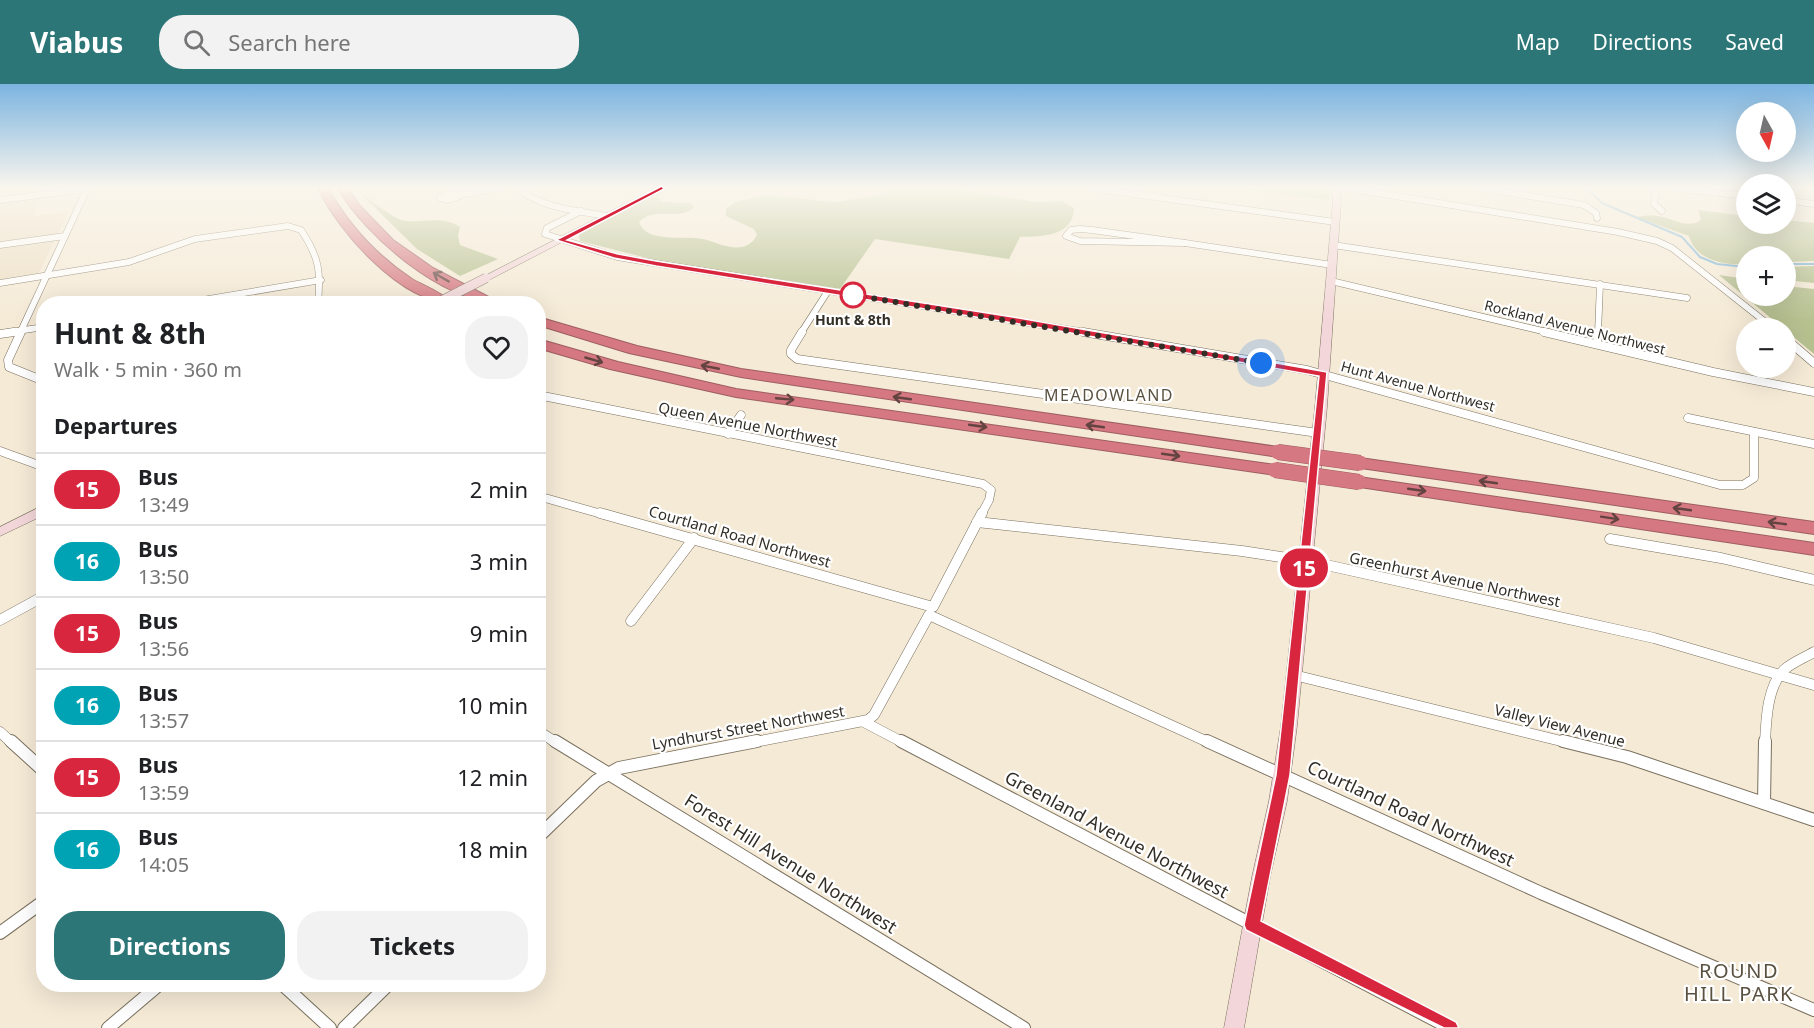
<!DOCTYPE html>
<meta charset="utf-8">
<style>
:root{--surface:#fff;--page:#f2f2f2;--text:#202124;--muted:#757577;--line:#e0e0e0;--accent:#2c7677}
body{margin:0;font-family:"Noto Sans",sans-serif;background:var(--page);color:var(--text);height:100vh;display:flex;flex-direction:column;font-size:22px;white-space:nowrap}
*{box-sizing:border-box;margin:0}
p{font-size:20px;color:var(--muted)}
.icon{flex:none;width:33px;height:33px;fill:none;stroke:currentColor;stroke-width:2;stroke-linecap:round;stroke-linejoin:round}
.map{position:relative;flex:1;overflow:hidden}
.panel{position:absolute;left:36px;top:212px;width:510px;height:696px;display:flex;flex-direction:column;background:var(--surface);border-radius:24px;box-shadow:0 6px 24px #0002}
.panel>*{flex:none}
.badge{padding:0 12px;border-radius:20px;font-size:21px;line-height:39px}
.needle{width:39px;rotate:172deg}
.controls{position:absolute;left:1736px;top:18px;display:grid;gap:12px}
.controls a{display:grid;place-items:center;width:60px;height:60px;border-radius:50%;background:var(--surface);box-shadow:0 6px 24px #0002;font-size:30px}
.you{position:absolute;width:30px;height:30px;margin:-15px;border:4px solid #fff;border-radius:50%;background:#1a73e8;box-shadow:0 0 0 9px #1a73e833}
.map>.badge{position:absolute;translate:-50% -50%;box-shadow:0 0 0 3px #fff}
h2{padding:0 18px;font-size:22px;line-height:54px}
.round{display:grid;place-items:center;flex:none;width:63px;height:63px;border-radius:24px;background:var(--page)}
.head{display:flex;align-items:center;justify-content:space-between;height:102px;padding:0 18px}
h1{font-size:28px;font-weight:700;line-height:45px}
.primary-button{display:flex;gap:12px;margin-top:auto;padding:12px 18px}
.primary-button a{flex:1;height:69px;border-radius:24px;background:var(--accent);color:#fff;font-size:24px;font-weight:700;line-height:69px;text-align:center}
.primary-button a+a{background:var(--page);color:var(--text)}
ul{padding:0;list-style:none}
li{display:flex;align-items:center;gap:18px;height:72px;padding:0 18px;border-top:2px solid var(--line)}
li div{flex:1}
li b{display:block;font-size:22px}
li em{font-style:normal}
li .badge{min-width:66px;font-weight:700;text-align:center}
header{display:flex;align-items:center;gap:36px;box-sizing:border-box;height:84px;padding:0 30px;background:var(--accent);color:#fff}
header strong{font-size:28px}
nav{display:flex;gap:33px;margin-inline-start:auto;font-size:21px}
.search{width:420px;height:54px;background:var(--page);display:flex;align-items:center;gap:15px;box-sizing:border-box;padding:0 21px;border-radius:24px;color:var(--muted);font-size:22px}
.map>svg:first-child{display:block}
</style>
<header>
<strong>Viabus</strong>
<div class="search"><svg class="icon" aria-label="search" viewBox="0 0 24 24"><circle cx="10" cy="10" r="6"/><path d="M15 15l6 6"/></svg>Search here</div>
<nav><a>Map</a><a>Directions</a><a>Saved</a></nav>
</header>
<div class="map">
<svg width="1814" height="944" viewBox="0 0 1814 944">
<rect width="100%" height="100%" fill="#f5ead6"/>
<polygon fill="#eddfc5" points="41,114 33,132 69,127 35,197 0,202 0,119"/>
<g fill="#b7c190">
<path d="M666,104H670L658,112L662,118L690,119L694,123C680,138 654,121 639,138C647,160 684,151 703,155C720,159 745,174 757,151L754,145L726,132V125L735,118L766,111L834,118L884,111L893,104H948L1036,118L1062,117L1074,124C1073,153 1042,152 1020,153L1009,175L875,155L840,205L659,177L580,157L579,151L583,147Z"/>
<polygon points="1231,104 1330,104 1329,116"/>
<path d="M361,110C371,116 395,136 405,137C425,139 442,131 460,143L458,152L460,161L498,175L460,192L417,165Z"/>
<path d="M1698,126L1746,132V140H1785V136L1814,139V177L1785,178V172H1746V180C1725,182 1695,176 1689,152L1636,133C1643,132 1650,131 1657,132C1671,133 1687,146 1701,136Z"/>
<polygon points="1814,182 1814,199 1785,196 1785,183"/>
<polygon points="1719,191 1746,195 1746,212 1785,212 1785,202 1814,205 1814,270"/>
</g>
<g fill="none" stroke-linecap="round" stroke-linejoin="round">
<g stroke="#7bb3d6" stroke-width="2">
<polyline points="1586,104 1602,119 1682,153 1700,173 1717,180 1746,183"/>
<polyline points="1785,180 1814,180"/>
</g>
<g stroke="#7a705e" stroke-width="7">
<g id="street-far3">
<path d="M518,104C542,125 576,126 606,132"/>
<polyline points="1090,104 1335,138"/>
<polyline points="1346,104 1618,148 1657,157 1672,164 1773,244"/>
<polyline points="1481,104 1584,121 1596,129 1597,134"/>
<polyline points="1656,104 1654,120 1662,127"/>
<polyline points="1673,104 1746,112"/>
<polygon points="450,109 457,110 458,113 448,116 440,114"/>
<polyline points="458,111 500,104"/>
<polyline points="0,116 87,105"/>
<polyline points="1785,116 1814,120"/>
<polyline points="581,127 547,144 545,150 617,173 1091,249"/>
<polygon points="1080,145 1092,146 1185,159 1080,157 1066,152 1071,146"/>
<polyline points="1185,159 1332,181"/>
<polyline points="0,161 65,152"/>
<polyline points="1333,161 1687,214"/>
<polyline points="1331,197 1551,249"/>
<path d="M0,199L129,178L195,155L288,142L301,146C319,173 321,187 318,219"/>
<polyline points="185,219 321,196"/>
<polyline points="4,249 44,243"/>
<polyline points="20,249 87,105"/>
<polyline points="801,249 828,207"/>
<polyline points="1598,249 1600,200"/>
</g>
</g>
<g stroke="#7a705e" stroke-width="9">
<g id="street-far2">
<polyline points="21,248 8,276 9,283 44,297"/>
<polyline points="802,248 791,266 791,270 797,275 1318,349"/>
<polyline points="1083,248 1307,286 1720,401 1743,401 1754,394 1754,348"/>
<polyline points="1544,248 1713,288 1814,308"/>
<polyline points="0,250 14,248"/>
<polyline points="1785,254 1814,279"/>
<polyline points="1597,260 1598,248"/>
<polyline points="538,311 983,400 991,406 989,416 981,431"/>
<polyline points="1688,334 1814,360"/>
<polyline points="728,350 741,331"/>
<polyline points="0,367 44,383"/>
<polyline points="538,412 605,431"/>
</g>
</g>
<g stroke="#7a705e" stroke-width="11">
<g id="street-far1">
<polyline points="600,429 933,523 982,429"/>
<polyline points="977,438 1242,467 1313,478 1654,554 1814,601"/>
<polyline points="1610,455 1721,474 1814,496"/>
<polyline points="0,536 44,512"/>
<polyline points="631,537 694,454"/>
<polyline points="1294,591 1569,659"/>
<polyline points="864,638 904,659"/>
<polyline points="538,647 557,659"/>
<polyline points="0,648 12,659"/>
<polyline points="750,659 868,636 874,631 929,531 1210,659"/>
<path d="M1765,659C1766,637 1767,601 1785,585C1793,578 1804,574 1814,568"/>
</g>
</g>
<g stroke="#7a705e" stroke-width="14">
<g id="street">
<polyline points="11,657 44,687"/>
<polyline points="555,657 1024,944"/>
<polyline points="901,657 1450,944"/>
<polyline points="1207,657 1541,809 1814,926"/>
<polyline points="1563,657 1627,673 1814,736"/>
<polyline points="1764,719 1765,657"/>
<polyline points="538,753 596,697 619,684 757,657"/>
<polyline points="0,849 44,817"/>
<polyline points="282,900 330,944"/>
<polyline points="108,944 160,900"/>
<polyline points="344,944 389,900"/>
</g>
</g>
<g stroke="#7a705e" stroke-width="1">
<g id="secondary">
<polygon points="656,104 666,104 489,196 481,194"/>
<polygon points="1331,104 1339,104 1341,117 1327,323 1297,642 1287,717 1270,793 1244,944 1224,944 1252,793 1269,717 1281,642 1315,323 1333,117"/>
<polygon points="44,421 44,431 0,452 0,443"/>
</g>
</g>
<g stroke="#9d5e61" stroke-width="2">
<g id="highway">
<path d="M318,104H328C349,142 376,171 412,195C424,202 442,208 452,219C401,219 338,147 318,104Z"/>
<path d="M338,104H348L360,122L393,156L433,184L500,219C444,219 364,151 338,104Z"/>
<polygon points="538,233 637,262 741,285 1278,363 1286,368 1278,373 741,293 629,269 538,241"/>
<polygon points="538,255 618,278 736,305 1275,381 1283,386 1275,391 736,313 610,285 538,264"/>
<polygon points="1360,374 1814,438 1814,450 1354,383 1352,379"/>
<polygon points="1359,393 1814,459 1814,471 1353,402 1351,398 1353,394"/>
</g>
</g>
<use href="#street-far3" stroke="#fff" stroke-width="6"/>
<use href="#street-far2" stroke="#fff" stroke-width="8"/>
<use href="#street-far1" stroke="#fff" stroke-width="10"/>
<use href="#street" stroke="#fff" stroke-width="12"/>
<use href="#secondary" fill="#f3d6d9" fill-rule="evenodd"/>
<use href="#highway" fill="#d67881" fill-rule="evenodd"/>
<g stroke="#7a705e" stroke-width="10" stroke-linecap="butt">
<polyline id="secondary-bridge" points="437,219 486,194"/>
</g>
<g stroke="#9d5e61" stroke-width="16" stroke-linecap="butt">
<g id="highway-bridge">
<polyline points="1278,368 1360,379"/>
<polyline points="1275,386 1359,398"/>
</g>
</g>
<use href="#secondary-bridge" stroke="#f3d6d9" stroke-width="9"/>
<use href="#highway-bridge" stroke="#d67881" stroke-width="15"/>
</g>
<defs><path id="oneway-shaft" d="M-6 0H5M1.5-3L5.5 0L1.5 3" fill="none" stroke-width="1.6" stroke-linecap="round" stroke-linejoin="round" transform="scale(1.5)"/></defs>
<g stroke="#634441">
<use href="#oneway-shaft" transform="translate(441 193) rotate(-150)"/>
<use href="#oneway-shaft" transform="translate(594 276) rotate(16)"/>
<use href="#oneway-shaft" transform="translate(710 283) rotate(-169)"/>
<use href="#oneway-shaft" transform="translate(902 314) rotate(-172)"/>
<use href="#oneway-shaft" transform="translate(785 315) rotate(5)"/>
<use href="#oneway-shaft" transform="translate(978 342) rotate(8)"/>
<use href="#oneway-shaft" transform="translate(1095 342) rotate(-172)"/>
<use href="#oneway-shaft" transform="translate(1171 371) rotate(8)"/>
<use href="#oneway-shaft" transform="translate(1488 398) rotate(-172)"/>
<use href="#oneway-shaft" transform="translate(1417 406) rotate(8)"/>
<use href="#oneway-shaft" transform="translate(1682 425) rotate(-172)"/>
<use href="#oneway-shaft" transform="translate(1610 434) rotate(9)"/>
<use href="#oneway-shaft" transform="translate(1777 439) rotate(-172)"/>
</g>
<linearGradient id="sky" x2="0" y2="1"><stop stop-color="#7cb4e1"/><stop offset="0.44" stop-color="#faf6ed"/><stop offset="1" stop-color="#faf6ed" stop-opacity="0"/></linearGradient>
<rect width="1814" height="236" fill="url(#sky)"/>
<polygon fill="#d7263d" stroke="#fff" stroke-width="1.5" points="662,102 664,105 567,156 618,170 656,177 1013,233 1327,288 1290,691 1261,837 1456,938 1459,944 1444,944 1246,846 1244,841 1276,691 1319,292 1013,239 656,182 614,174 556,156"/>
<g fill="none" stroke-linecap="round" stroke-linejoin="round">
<polyline stroke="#322e26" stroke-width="6" stroke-dasharray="0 10.8" points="853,211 1261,279"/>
</g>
<circle fill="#fff" stroke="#d7263d" stroke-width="3" cx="853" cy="211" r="12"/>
<g text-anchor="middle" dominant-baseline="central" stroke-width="4.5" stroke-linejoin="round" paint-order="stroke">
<g font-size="14" font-weight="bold" fill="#322e26" stroke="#fff">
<text x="853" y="235">Hunt &amp; 8th</text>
</g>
<g font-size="14" fill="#322e26" stroke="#fff">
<text transform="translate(1575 243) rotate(14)">Rockland Avenue Northwest</text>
<text transform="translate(1418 302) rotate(15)">Hunt Avenue Northwest</text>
</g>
<g font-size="15" fill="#322e26" stroke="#fff">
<text transform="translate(748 340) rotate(11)">Queen Avenue Northwest</text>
<text transform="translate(740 452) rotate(16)">Courtland Road Northwest</text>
<text transform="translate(1455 495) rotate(12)">Greenhurst Avenue Northwest</text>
<text transform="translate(1560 641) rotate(14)">Valley View Avenue</text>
<text transform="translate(748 643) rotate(-10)">Lyndhurst Street Northwest</text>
</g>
<g font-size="16" letter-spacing="1.5" fill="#5a5140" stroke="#fff">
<text x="1109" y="311">MEADOWLAND</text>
</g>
<g font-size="18" fill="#322e26" stroke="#fff">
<text transform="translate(1411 729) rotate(25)">Courtland Road Northwest</text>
<text transform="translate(1117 750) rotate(28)">Greenland Avenue Northwest</text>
<text transform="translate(791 779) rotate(32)">Forest Hill Avenue Northwest</text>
</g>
<g font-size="20" letter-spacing="1.5" fill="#5a5140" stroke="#fff">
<text x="1739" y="886">ROUND<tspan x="1739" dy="23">HILL PARK</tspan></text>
</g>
</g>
</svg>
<div class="controls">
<a><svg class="needle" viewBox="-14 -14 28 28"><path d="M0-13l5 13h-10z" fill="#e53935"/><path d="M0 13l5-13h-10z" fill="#757577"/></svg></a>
<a><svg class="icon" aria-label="layers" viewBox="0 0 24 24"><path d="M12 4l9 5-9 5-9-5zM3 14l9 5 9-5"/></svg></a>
<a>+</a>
<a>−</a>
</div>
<div class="you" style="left:1261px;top:279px"></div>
<b class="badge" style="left:1304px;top:484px;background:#d7263d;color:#fff">15</b>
<section class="panel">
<div class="head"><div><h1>Hunt &amp; 8th</h1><p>Walk · 5 min · 360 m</p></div><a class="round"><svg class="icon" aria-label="heart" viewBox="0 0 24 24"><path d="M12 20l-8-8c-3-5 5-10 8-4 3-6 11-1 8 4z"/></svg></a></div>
<h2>Departures</h2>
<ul>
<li><span class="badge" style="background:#d7263d;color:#fff">15</span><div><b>Bus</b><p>13:49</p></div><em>2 min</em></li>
<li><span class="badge" style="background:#00a3b4;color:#fff">16</span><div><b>Bus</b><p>13:50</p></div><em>3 min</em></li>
<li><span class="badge" style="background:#d7263d;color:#fff">15</span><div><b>Bus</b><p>13:56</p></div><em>9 min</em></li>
<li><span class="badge" style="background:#00a3b4;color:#fff">16</span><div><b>Bus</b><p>13:57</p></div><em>10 min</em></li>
<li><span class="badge" style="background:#d7263d;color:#fff">15</span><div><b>Bus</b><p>13:59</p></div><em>12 min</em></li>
<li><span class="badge" style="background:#00a3b4;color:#fff">16</span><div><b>Bus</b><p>14:05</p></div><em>18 min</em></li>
</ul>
<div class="primary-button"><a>Directions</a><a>Tickets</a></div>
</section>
</div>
